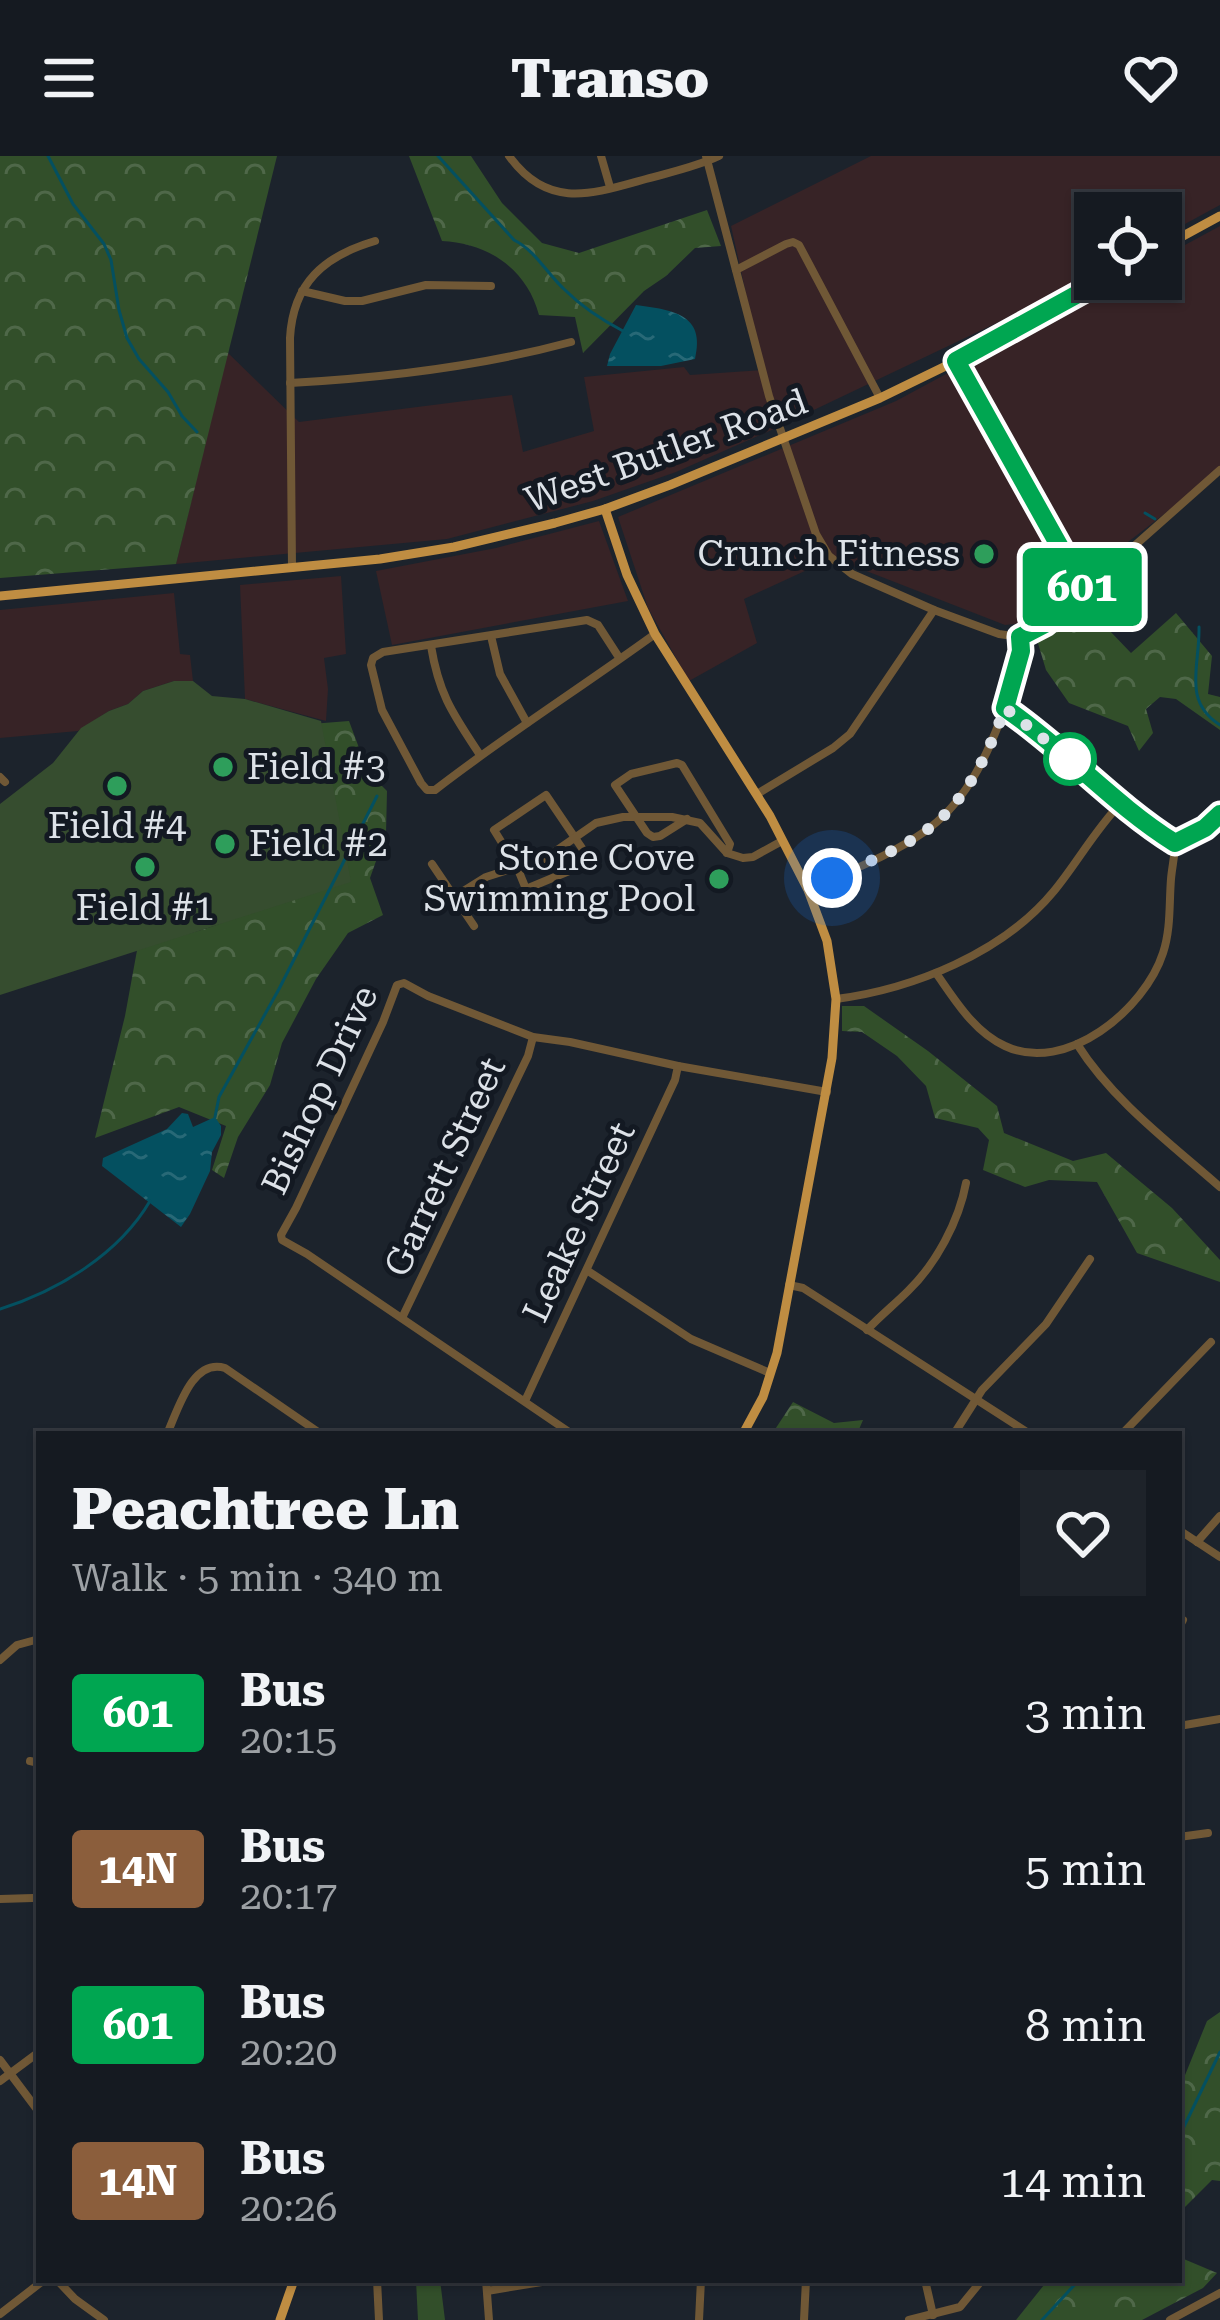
<!DOCTYPE html>
<meta charset="utf-8">
<style>
:root{--surface:#151a21;--page:#1e232a;--text:#f1f3f6;--muted:#9da1a5;--line:#34383f}
body{margin:0;font-family:"Roboto Serif",serif;background:var(--page);color:var(--text);height:100vh;display:flex;flex-direction:column;font-size:45px;white-space:nowrap}
*{box-sizing:border-box;margin:0}
p{font-size:39px;color:var(--muted)}
.icon{flex:none;width:66px;height:66px;fill:none;stroke:currentColor;stroke-width:2;stroke-linecap:round;stroke-linejoin:round}
.map{position:relative;flex:1;overflow:hidden}
.drawer{position:absolute;left:36px;top:1275px;width:1146px;height:852px;display:flex;flex-direction:column;background:var(--surface);border-radius:0px;box-shadow:0 3px 9px #0004,0 0 0 3px var(--line)}
.drawer>*{flex:none}
.badge{padding:0 24px;border-radius:9px;font-size:42px;line-height:78px}
.fabs{position:absolute;left:1074px;top:36px;display:grid;gap:24px}
.fabs a{display:grid;place-items:center;width:108px;height:108px;border-radius:0px;background:var(--surface);box-shadow:0 3px 9px #0004,0 0 0 3px var(--line);font-size:60px}
.you{position:absolute;width:60px;height:60px;margin:-30px;border:9px solid #fff;border-radius:50%;background:#1a73e8;box-shadow:0 0 0 18px #1a73e833}
.map>.badge{position:absolute;translate:-50% -50%;box-shadow:0 0 0 6px #fff}
.round{display:grid;place-items:center;flex:none;width:126px;height:126px;border-radius:0px;background:var(--page)}
.head{display:flex;align-items:center;justify-content:space-between;height:204px;padding:0 36px}
h1{font-size:57px;font-weight:800;line-height:90px}
ul{padding:0;list-style:none}
li{display:flex;align-items:center;gap:36px;height:156px;padding:0 36px}
li div{flex:1}
li b{display:block;font-size:45px}
li em{font-style:normal}
li .badge{min-width:132px;font-weight:700;text-align:center}
header{display:flex;justify-content:space-between;align-items:center;height:156px;padding:0 36px;background:var(--surface);font-size:54px;font-weight:800}
.map>svg:first-child{display:block}
</style>
<header><svg class="icon" aria-label="menu" viewBox="0 0 24 24"><path d="M4 6h16M4 12h16M4 18h16"/></svg>Transo<svg class="icon" aria-label="heart" viewBox="0 0 24 24"><path d="M12 20l-8-8c-3-5 5-10 8-4 3-6 11-1 8 4z"/></svg></header>
<div class="map">
<svg width="1220" height="2164" viewBox="0 0 1220 2164">
<defs>
<pattern id="forest-crowns" width="20" height="18" patternUnits="userSpaceOnUse" patternTransform="scale(3)"><rect width="20" height="18" fill="#324f2a"/><path d="M2 6a3 3 0 1 1 6 0M12 15a3 3 0 1 1 6 0" fill="none" stroke="#4f6849"/></pattern>
<pattern id="water-ripples" width="26" height="14" patternUnits="userSpaceOnUse" patternTransform="scale(3)"><rect width="26" height="14" fill="#045060"/><path d="M2 4q2-2 4 0t4 0M15 11q2-2 4 0t4 0" fill="none" stroke="#286977"/></pattern>
</defs>
<rect width="100%" height="100%" fill="#1c232c"/>
<g fill="#372326">
<polygon points="871,0 1220,0 1220,49 1161,81 1161,57 1095,57 1095,116 1028,152 776,272 676,316 593,345 447,383 176,408 227,196 299,266 512,239 523,296 594,275 584,221 684,211 690,219 763,214 731,70"/>
<polygon points="1220,70 1220,315 1023,467 1005,469 833,402 744,443 757,487 689,525 648,452 618,361 896,245 1122,123 1161,123 1161,102"/>
<polygon points="599,365 628,445 392,489 376,415 496,392"/>
<polygon points="341,420 346,498 324,502 328,533 326,565 245,543 240,429"/>
<polygon points="174,437 180,498 190,499 193,525 174,525 143,535 128,548 109,555 78,575 0,582 0,454"/>
</g>
<g fill="url(#forest-crowns)">
<polygon points="0,0 277,0 176,408 0,422"/>
<path d="M409,0H471L502,47L542,87L579,97L707,54L721,90L695,92L666,120L644,135L583,197L575,161L539,159C527,113 488,87 442,85Z"/>
<polygon points="1085,449 1131,497 1176,457 1212,500 1208,538 1220,541 1220,574 1176,543 1160,541 1146,553 1153,577 1139,595 1128,570 1069,547 1046,514 1037,484"/>
<path d="M349,565L368,616L387,635L386,677L370,722L383,759L348,777L316,823L282,887L270,929L238,981L224,1022L212,1014L226,970L179,951L95,982L125,860L138,789C186,780 220,771 264,748L311,568Z"/>
<polygon points="842,850 864,850 928,895 997,950 1004,977 1073,1005 1106,997 1172,1052 1220,1104 1220,1126 1137,1097 1097,1026 1049,1024 1025,1031 983,1014 989,984 978,972 935,962 926,930 897,900 862,876 842,875"/>
<polygon points="793,1246 834,1267 863,1264 857,1278 772,1278"/>
<polygon points="1220,1856 1220,2025 1212,2024 1184,2052 1179,2084 1179,1934 1207,1865"/>
<polygon points="1179,2101 1217,2117 1203,2132 1142,2164 1016,2164 1048,2124 1179,2124"/>
<polygon points="416,2124 440,2124 445,2164 418,2164"/>
</g>
<polygon fill="#364d2f" points="174,525 193,525 212,540 245,543 321,565 351,726 0,839 0,648 53,607 81,572 109,555 128,548 143,535"/>
<g fill="url(#water-ripples)">
<path d="M636,149C673,154 706,158 695,203L661,210H607L610,198Z"/>
<polygon points="182,957 188,958 193,971 215,961 221,970 221,979 212,996 210,1015 190,1058 181,1071 102,1010 103,1002 167,973"/>
</g>
<g fill="none" stroke-linecap="round" stroke-linejoin="round">
<g stroke="#045060" stroke-width="3">
<polyline points="48,0 73,48 104,88 111,104 119,154 127,182 139,203 168,236 182,260 197,276"/>
<path d="M438,0L514,84C536,95 547,118 565,134C582,151 602,164 623,175"/>
<polyline points="1145,357 1155,363"/>
<path d="M1199,471C1200,510 1182,545 1220,569"/>
<polyline points="215,961 219,941 279,833 377,640"/>
<path d="M0,1153C58,1135 119,1098 150,1045"/>
<polyline points="1179,1981 1220,1896"/>
<polyline points="1042,2164 1079,2124"/>
</g>
<g stroke="#705836" stroke-width="8">
<path d="M509,0C548,54 592,38 646,23C671,16 696,11 719,0"/>
<polyline points="601,0 610,31"/>
<polyline points="706,0 769,240 816,378 829,400 852,418 934,454 999,478 1020,481 1033,476 1062,454 1220,314"/>
<polyline points="736,114 786,88 793,86 799,89 880,242"/>
<polyline points="302,135 345,145 362,145 426,129 491,130"/>
<polyline points="956,205 1084,434"/>
<path d="M290,227C382,222 482,210 571,186"/>
<path d="M292,412L290,182C293,127 324,100 375,85"/>
<polyline points="491,480 500,518 527,567"/>
<path d="M431,490C439,539 453,558 480,599"/>
<path d="M620,503L598,469L587,464L383,496L373,502L371,509L382,554L421,627L427,634H435C506,579 582,531 655,478"/>
<path d="M1005,552C1064,594 1114,649 1175,687"/>
<polyline points="0,621 5,626"/>
<polyline points="757,638 833,592 850,578 934,454"/>
<polygon points="546,639 590,704 586,708 526,733 517,711 494,674"/>
<polyline points="687,663 660,680 653,681 647,677 615,629 631,618 677,607 682,609 730,688 727,697"/>
<polyline points="1175,687 1198,676 1220,658"/>
<polyline points="432,708 474,770"/>
<path d="M808,734C846,716 890,700 924,676C963,649 985,605 1001,562C1011,537 1021,507 1020,481"/>
<polyline points="454,741 486,721 517,711 537,708 596,667 623,661 672,661 700,667 727,697 743,702 753,701 782,685"/>
<path d="M936,817C955,844 974,876 1005,890C1066,919 1145,853 1163,797C1171,773 1169,748 1171,723C1172,711 1175,699 1175,687"/>
<path d="M836,843C913,833 1003,797 1054,735C1077,707 1095,674 1121,647"/>
<path d="M1077,888C1113,945 1170,987 1220,1031"/>
<polyline points="588,1115 691,1183 770,1217"/>
<polyline points="789,1129 803,1132 1030,1278"/>
<polyline points="402,1162 528,900 533,881"/>
<path d="M867,1174C880,1160 895,1148 908,1135C936,1108 959,1065 966,1027"/>
<polyline points="525,1245 675,924 678,910"/>
<path d="M167,1278C178,1254 192,1202 225,1212L321,1278"/>
<polyline points="572,1278 307,1098 282,1084 281,1079 296,1052 383,866 397,829 404,827 428,840 533,881 570,886 678,910 827,936"/>
<polyline points="954,1278 982,1234 1046,1168 1090,1103"/>
<polyline points="1122,1278 1211,1186"/>
<polyline points="1179,1374 1220,1401"/>
<polyline points="1197,1386 1220,1360"/>
<polyline points="1179,1471 1183,1464"/>
<polyline points="0,1504 17,1489 39,1483"/>
<polyline points="1179,1570 1220,1563"/>
<polyline points="30,1605 39,1607"/>
<polyline points="1179,1681 1208,1677"/>
<polyline points="0,1743 33,1742"/>
<polyline points="0,1904 39,1956"/>
<polyline points="0,1925 39,1896"/>
<polyline points="57,2124 75,2143 104,2164"/>
<polyline points="222,2124 223,2124"/>
<polyline points="377,2124 379,2164"/>
<polyline points="486,2124 489,2164"/>
<polyline points="925,2124 933,2159"/>
<polyline points="487,2135 554,2124"/>
<polyline points="0,2158 44,2124"/>
<polyline points="699,2164 701,2124"/>
<polyline points="804,2164 806,2124"/>
<polyline points="909,2164 960,2151 982,2124"/>
<polyline points="1170,2164 1220,2137"/>
</g>
<g stroke="#bf8d42" stroke-width="9">
<polyline points="1161,92 1220,60"/>
<polyline points="605,353 627,419 655,478 770,660 808,734 827,785 836,843 832,902 777,1197 763,1241 743,1278"/>
<polyline points="0,440 380,403 454,391 555,367 605,353 670,329 880,242 956,205 1105,123"/>
<polyline points="280,2164 294,2124"/>
</g>
</g>
<g fill="none" stroke-linecap="round" stroke-linejoin="round">
<g stroke="#fff" stroke-width="27">
<path id="line" d="M1105,123L956,205L1084,434L1045,468L1020,481L1021,495L1005,552C1065,593 1114,649 1175,687L1205,672L1220,658"/>
</g>
<use href="#line" stroke="#00a651" stroke-width="18"/>
<path stroke="#dde2e8" stroke-width="12" stroke-dasharray="0 21.6" d="M832,722C862,708 896,696 924,676C966,647 988,598 1005,552L1078,610L1070,603"/>
</g>
<g fill="#2e9e5b" stroke="#131922" stroke-width="4.5">
<circle cx="984" cy="398" r="12"/>
<circle cx="223" cy="611" r="12"/>
<circle cx="117" cy="630" r="12"/>
<circle cx="225" cy="688" r="12"/>
<circle cx="145" cy="711" r="12"/>
<circle cx="719" cy="723" r="12"/>
</g>
<circle fill="#fff" stroke="#00a651" stroke-width="6" cx="1070" cy="603" r="24"/>
<g text-anchor="middle" dominant-baseline="central" stroke-width="10" stroke-linejoin="round" paint-order="stroke">
<g font-size="36" fill="#dde2e8" stroke="#131922">
<text transform="translate(666 295) rotate(-20)">West Butler Road</text>
<text transform="translate(320 934) rotate(-65)">Bishop Drive</text>
<text transform="translate(445 1011) rotate(-65)">Garrett Street</text>
<text transform="translate(579 1066) rotate(-65)">Leake Street</text>
</g>
<g font-size="36" fill="#dde2e8" stroke="#131922" text-anchor="end">
<text x="960" y="398">Crunch Fitness</text>
<text x="247" y="611" text-anchor="start">Field #3</text>
<text x="117" y="670" text-anchor="middle">Field #4</text>
<text x="249" y="688" text-anchor="start">Field #2</text>
<text x="695" y="702">Stone Cove<tspan x="695" dy="41">Swimming Pool</tspan></text>
<text x="145" y="752" text-anchor="middle">Field #1</text>
</g>
</g>
</svg>
<div class="fabs">
<a><svg class="icon" aria-label="locate" viewBox="0 0 24 24"><circle cx="12" cy="12" r="6"/><path d="M12 2v4M12 18v4M2 12h4M18 12h4"/></svg></a>
</div>
<div class="you" style="left:832px;top:722px"></div>
<b class="badge" style="left:1082px;top:431px;background:#00a651;color:#fff">601</b>
<section class="drawer">
<div class="head"><div><h1>Peachtree Ln</h1><p>Walk · 5 min · 340 m</p></div><a class="round"><svg class="icon" aria-label="heart" viewBox="0 0 24 24"><path d="M12 20l-8-8c-3-5 5-10 8-4 3-6 11-1 8 4z"/></svg></a></div>
<ul>
<li><span class="badge" style="background:#00a651;color:#fff">601</span><div><b>Bus</b><p>20:15</p></div><em>3 min</em></li>
<li><span class="badge" style="background:#8b5e3c;color:#fff">14N</span><div><b>Bus</b><p>20:17</p></div><em>5 min</em></li>
<li><span class="badge" style="background:#00a651;color:#fff">601</span><div><b>Bus</b><p>20:20</p></div><em>8 min</em></li>
<li><span class="badge" style="background:#8b5e3c;color:#fff">14N</span><div><b>Bus</b><p>20:26</p></div><em>14 min</em></li>
</ul>
</section>
</div>
